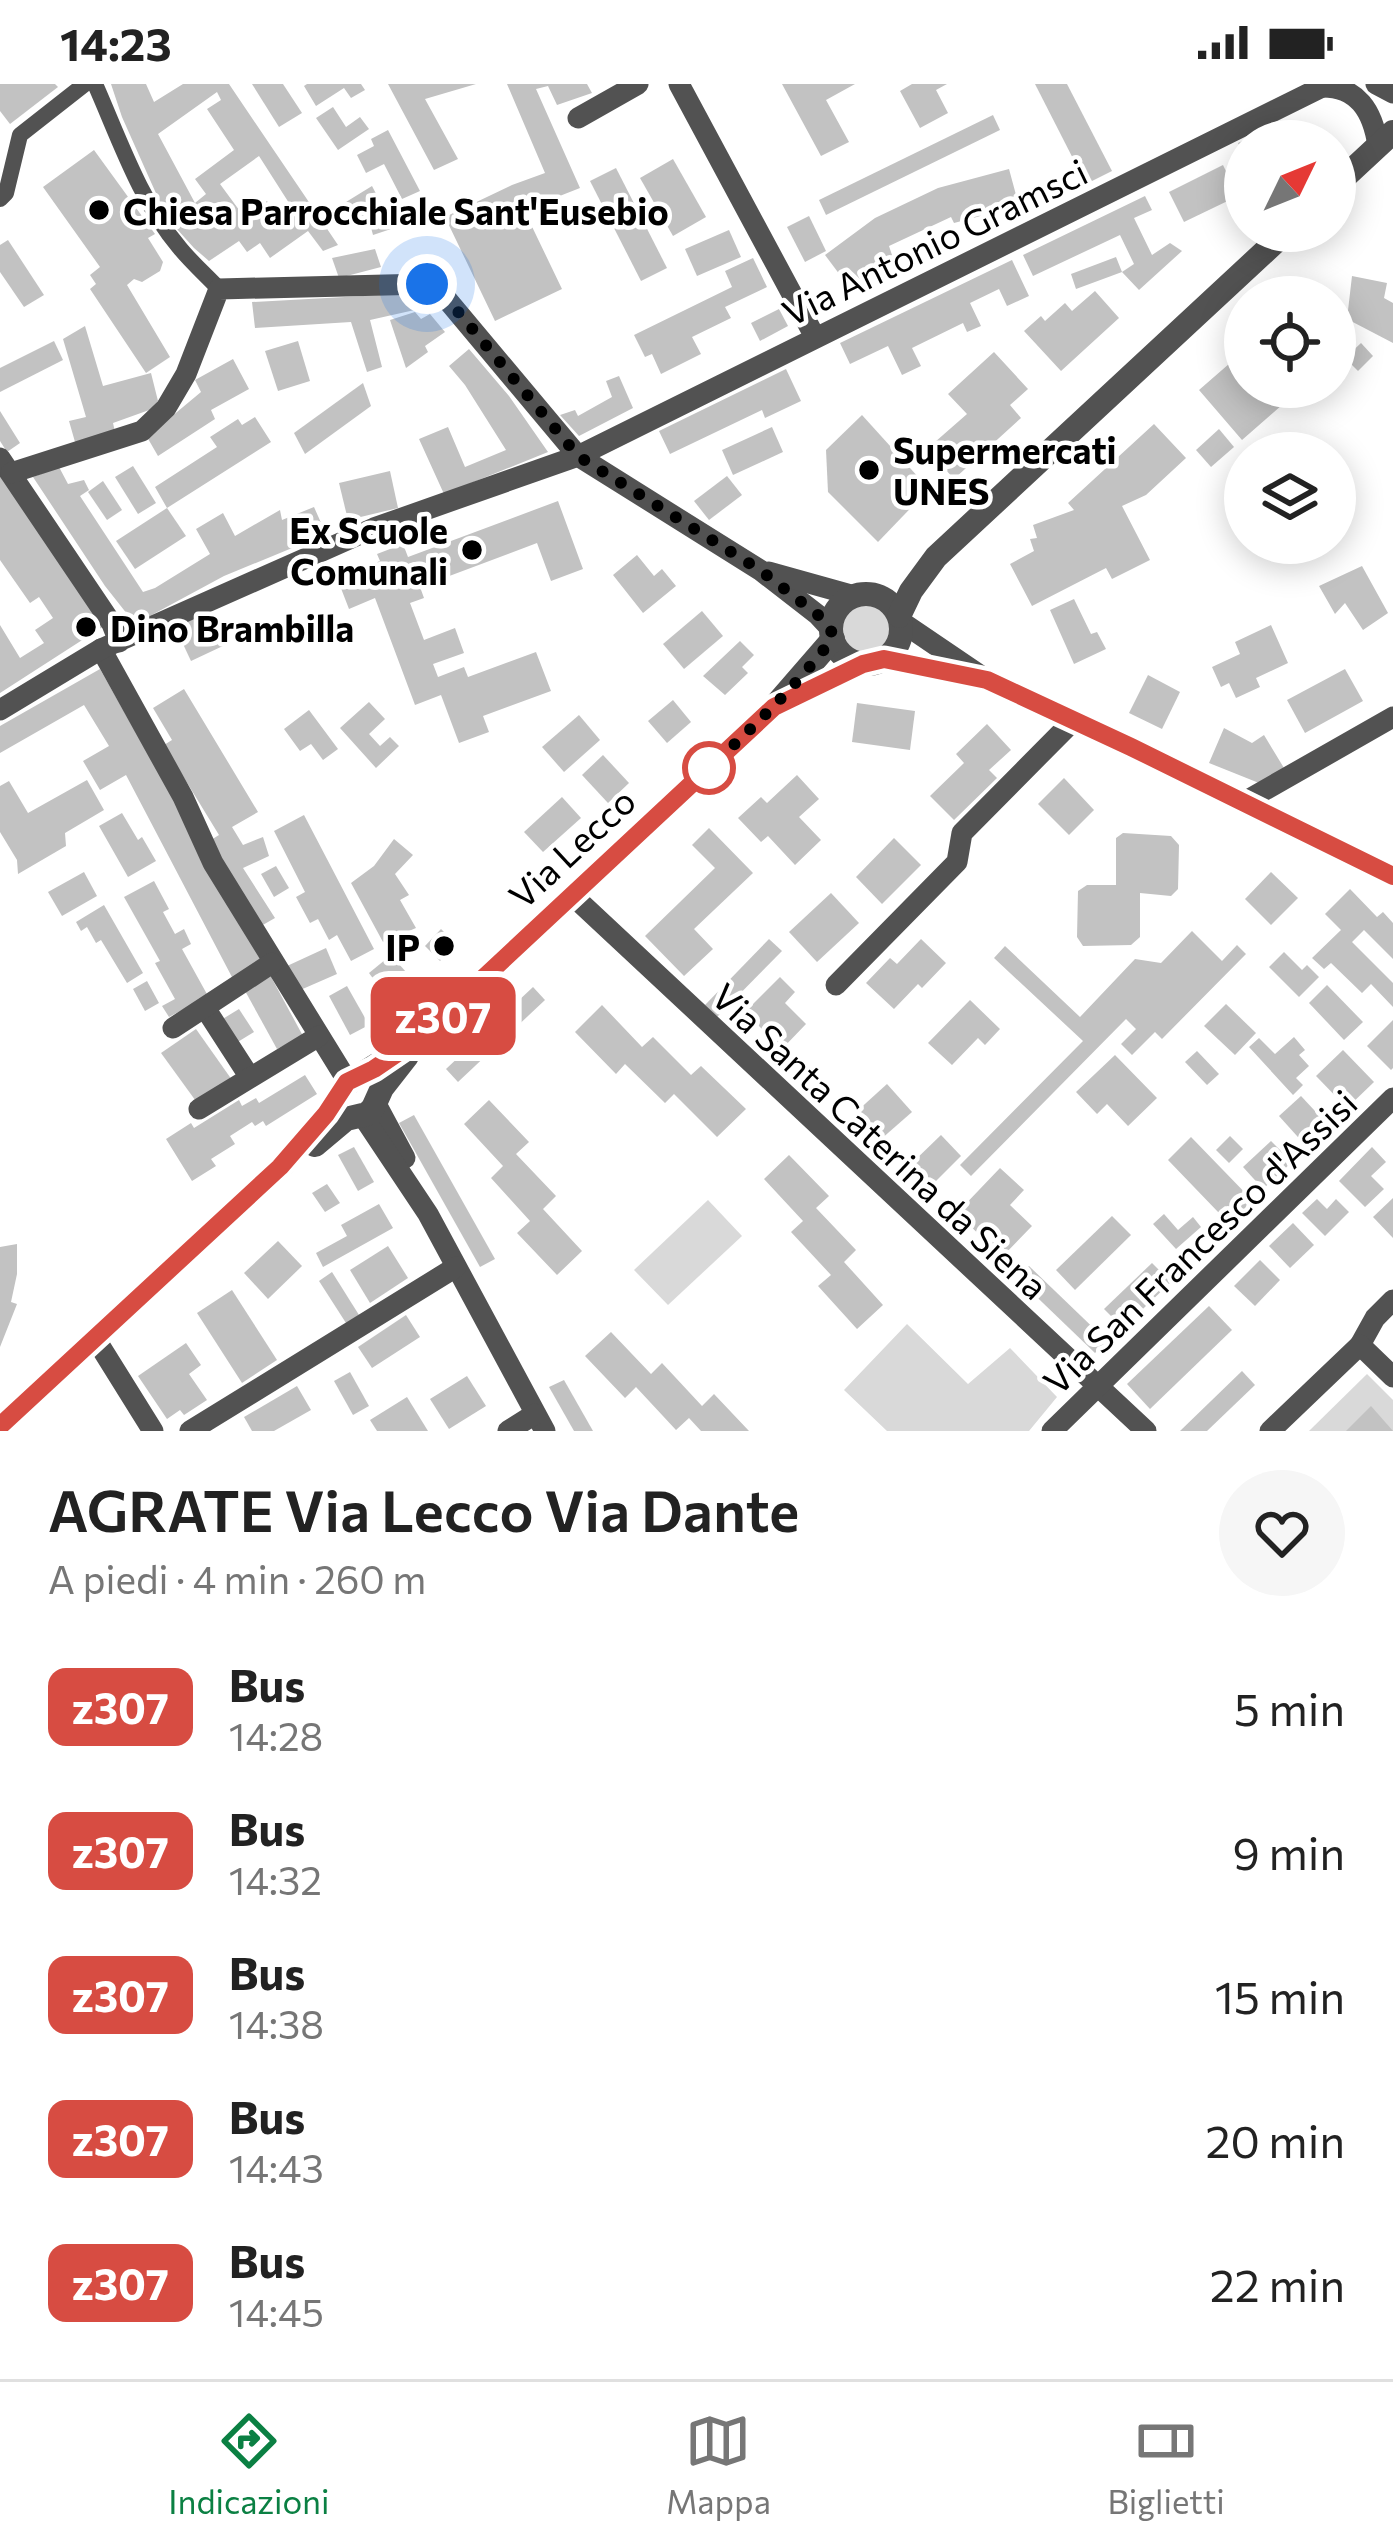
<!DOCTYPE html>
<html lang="it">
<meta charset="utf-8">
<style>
:root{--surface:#fff;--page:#f6f6f6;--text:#222;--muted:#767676;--line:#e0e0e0;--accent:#0b8043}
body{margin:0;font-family:Commissioner,sans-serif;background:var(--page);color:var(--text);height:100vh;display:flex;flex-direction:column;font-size:45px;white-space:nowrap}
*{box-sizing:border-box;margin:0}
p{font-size:39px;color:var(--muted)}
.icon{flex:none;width:66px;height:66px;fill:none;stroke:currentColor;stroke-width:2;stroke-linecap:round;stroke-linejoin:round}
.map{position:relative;height:1347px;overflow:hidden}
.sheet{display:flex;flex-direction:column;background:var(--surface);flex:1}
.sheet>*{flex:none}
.badge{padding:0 24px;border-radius:18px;font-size:42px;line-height:78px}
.needle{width:78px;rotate:47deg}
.buttons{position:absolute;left:1224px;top:36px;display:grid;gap:24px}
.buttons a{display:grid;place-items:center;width:132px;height:132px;border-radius:50%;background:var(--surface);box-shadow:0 6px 30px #0003;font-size:60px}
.you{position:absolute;width:60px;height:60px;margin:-30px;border:9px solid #fff;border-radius:50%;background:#1a73e8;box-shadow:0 0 0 18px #1a73e833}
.map>.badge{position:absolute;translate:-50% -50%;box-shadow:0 0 0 6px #fff}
.round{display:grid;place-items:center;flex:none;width:126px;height:126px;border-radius:63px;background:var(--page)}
.overview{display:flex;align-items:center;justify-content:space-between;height:204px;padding:0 48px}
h1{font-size:57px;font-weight:600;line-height:90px}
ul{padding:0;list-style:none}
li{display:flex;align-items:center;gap:36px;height:144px;padding:0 48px}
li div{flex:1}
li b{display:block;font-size:45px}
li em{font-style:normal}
li .badge{min-width:132px;font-weight:700;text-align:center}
.status{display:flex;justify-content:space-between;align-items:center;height:84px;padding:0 60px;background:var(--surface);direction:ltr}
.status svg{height:33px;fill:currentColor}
.menu{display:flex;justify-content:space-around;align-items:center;height:168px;border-top:3px solid var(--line);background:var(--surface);font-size:33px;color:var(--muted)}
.menu a{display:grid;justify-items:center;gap:6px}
.menu .current{color:var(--accent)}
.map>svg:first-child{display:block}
</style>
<div class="status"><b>14:23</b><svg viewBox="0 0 49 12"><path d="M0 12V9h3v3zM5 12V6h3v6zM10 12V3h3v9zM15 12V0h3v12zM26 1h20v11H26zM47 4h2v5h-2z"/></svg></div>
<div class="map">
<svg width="1393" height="1347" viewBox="0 0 1393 1347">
<rect width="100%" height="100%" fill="#fff"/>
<g fill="#d9d9d9">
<circle cx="866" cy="545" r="24"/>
<polygon points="708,1116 742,1152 668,1221 634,1186"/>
<polygon points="907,1240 968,1300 1010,1264 1057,1313 1029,1347 887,1347 844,1306"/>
<polygon points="1367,1290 1393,1316 1393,1347 1309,1347"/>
</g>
<g fill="#c2c2c2" fill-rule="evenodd">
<polygon points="0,0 55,0 58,3 10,40 0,27"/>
<path d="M111,0H146L154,18L183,0H229L338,161L323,167L308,147L270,174L260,159L247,168L239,157L209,177L194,164L167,134L122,33ZM217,8L221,16L207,25L234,66L195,95L206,110L195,119L158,50ZM259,72L289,119L275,129L267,117L245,134L220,100Z"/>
<polygon points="252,0 283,0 302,29 279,43"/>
<polygon points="307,0 361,0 365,6 351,14 344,4 316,22 304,2"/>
<polygon points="388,0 476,0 425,15 458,75 434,86"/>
<polygon points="507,0 587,0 592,9 557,21 548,2 536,5 580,104 524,126 562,205 495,237 445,133 512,101 545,89"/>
<polygon points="782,0 855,0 826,16 849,58 821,72"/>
<polygon points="912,0 947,0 936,6 948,29 920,44 900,7"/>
<polygon points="1035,0 1067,0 1112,87 1086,100"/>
<polygon points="333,23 346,43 360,33 369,45 338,66 316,34"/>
<polygon points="993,31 1000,46 826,131 819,116"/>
<polygon points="1279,40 1287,57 1245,57 1245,73 1238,59"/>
<polygon points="388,46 420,107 402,115 384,80 366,89 357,71 374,62 371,55"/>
<polygon points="94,66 155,150 148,154 163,178 160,187 142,198 134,195 127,201 170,273 146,289 90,205 96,200 90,191 100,183 43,103"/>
<polygon points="673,75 706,133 673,152 640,94"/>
<polygon points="1223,81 1238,112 1184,138 1169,108"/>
<polygon points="616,84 667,184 641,197 590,97"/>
<polygon points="1009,85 1019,122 954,139 951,133 889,162 892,171 849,203 825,171 875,134 938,104"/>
<polygon points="372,102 394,144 373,151 369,136 354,139 346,118"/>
<polygon points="1145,112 1152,126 1134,134 1152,171 1170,159 1182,167 1139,206 1122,188 1134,180 1120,151 1033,192 1023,171"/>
<polygon points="809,132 826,167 805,178 787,143"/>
<polygon points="729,146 741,173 697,192 685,165"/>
<polygon points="8,156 44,211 24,223 0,188 0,161"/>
<polygon points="375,165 381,183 339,194 332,174"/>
<polygon points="1116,173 1122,188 1076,205 1071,190"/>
<polygon points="753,174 767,203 725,223 731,234 692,253 701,270 661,290 652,270 645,273 634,251 732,203 725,187"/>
<polygon points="1012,176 1029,212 1007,222 999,205 970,219 981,242 967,248 963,239 912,264 921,282 902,291 888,262 850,280 840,259"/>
<polygon points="1352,192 1387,199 1384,214 1393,219 1393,259 1347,235"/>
<polygon points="1095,207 1119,234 1061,287 1024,247 1041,232 1045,237 1065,219 1072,227"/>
<polygon points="418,209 419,225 370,236 382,283 367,288 351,238 255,244 252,218"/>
<polygon points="779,225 788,242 760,257 751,239"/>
<polygon points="415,228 421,235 430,230 445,248 425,262 428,268 406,284 390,236"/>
<polygon points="85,242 103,302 151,289 158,317 152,325 113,339 115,348 75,358 69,337 86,333 63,255"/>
<polygon points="54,257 63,276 0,308 0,284"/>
<polygon points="298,257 310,297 278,307 265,267"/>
<polygon points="1361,259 1373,272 1358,287 1345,274"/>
<polygon points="469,265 509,312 548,368 444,410 419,355 448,343 465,383 506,366 465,301 449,282"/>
<polygon points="1245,266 1245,303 1267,303 1282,321 1242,356 1199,306"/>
<polygon points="994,268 1028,305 1010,321 1021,334 954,395 927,365 967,330 948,310"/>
<polygon points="233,275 249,305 211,326 215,335 158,372 147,353 201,308 195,296"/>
<polygon points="786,285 801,317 765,334 762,326 670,370 659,347"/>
<polygon points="619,292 633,324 579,352 560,331 575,326 578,332 612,313 606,297"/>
<polygon points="363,299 371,322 305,370 294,349"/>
<polygon points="0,327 20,359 7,368 0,357"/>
<polygon points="862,331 929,405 878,458 828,408 826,366"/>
<polygon points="255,333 271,358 167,424 155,403 217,363 210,353 238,335 242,341"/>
<polygon points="1154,340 1186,374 1146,411 1122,422 1150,476 1112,495 1106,484 1032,522 1010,480 1034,467 1030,455 1037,454 1033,441 1074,426 1068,419"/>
<polygon points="772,343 783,368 733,391 722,366"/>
<polygon points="1219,345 1234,363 1211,383 1196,366"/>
<polygon points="133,382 156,419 138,430 115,393"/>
<polygon points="59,383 68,400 84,396 89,406 80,412 143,508 155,504 210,470 196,445 223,429 235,452 280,426 282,436 314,423 326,450 224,492 135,540 105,502 33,393"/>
<polygon points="390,387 398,424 348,436 339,399"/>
<polygon points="0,391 104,542 0,609 0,541 20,574 44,559 35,546 53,534 39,513 30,519 0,476"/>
<polygon points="727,392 742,411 709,436 694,417"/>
<polygon points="103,397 122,426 107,436 88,408"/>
<polygon points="558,417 583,485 551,497 537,459 420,503 424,514 410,519 424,556 455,544 464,569 433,580 438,593 464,583 468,593 536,568 551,607 483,632 489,648 459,659 441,611 415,621 375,514 349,525 337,494 380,477 377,470 403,460 408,473"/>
<polygon points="167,424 186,452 135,485 116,457"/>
<polygon points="637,471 654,492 662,485 676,502 643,529 613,491"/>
<polygon points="1362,482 1388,529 1363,546 1345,519 1335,530 1319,502"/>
<polygon points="1074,515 1091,550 1097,548 1106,565 1074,580 1050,526"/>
<polygon points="209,527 225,561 191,577 175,543"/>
<polygon points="702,527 723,552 684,585 663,560"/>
<polygon points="1271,541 1288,579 1256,594 1260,603 1236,614 1229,599 1221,603 1212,583 1240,570 1235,558"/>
<polygon points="740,557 754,571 742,583 748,589 725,611 703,592"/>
<polygon points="100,585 265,877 233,895 126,691 100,706 83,677 109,662 84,621 0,669 0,642"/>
<polygon points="1345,585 1363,617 1305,649 1287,616"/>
<polygon points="1148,591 1180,608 1162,645 1129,629"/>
<polygon points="184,605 258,728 232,743 243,761 263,753 269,772 243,784 275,834 261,842 211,756 219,751 164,661 172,656 153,624"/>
<polygon points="673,616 691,638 667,659 648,637"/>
<polygon points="369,618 385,635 369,650 380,662 390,653 399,662 376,684 340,644"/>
<polygon points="857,619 915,627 910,666 852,658"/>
<polygon points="309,626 338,665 323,676 311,660 300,667 284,645"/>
<polygon points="579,631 600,656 564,688 542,663"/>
<polygon points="987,640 1011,666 989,686 997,694 954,736 930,712 964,679 956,670"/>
<polygon points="1224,644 1252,659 1264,651 1284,684 1259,699 1209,679"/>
<polygon points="603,671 629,699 608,719 582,691"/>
<polygon points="797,691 819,715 799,733 821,756 795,781 768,752 761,758 738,734 761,713 767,719"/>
<polygon points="1064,694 1094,726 1069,751 1038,720"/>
<polygon points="87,696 104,726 65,749 66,762 18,790 17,776 0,748 0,702 9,697 28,729"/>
<polygon points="562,713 581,734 543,768 524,748"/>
<polygon points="122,729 138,756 142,753 156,777 128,793 99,742"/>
<polygon points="304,731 374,865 351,877 337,851 329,856 318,835 310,839 296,813 305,808 274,747"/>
<polygon points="709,744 753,789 694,845 713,865 684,892 645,852 715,784 692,761"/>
<polygon points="1123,749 1171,752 1179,761 1178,805 1171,812 1140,809 1140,853 1131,861 1083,862 1077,853 1078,807 1087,801 1116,801 1116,754"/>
<polygon points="894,754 921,781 882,820 856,793"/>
<polygon points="394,755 413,771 395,790 409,811 400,816 416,844 383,858 351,799 374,782"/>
<polygon points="276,782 289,804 274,813 261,790"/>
<polygon points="84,788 97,812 62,832 48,808"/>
<polygon points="1271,788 1298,814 1271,841 1245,815"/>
<polygon points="154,797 169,825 163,828 175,850 184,845 191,860 182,865 208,912 169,933 162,922 175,915 155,879 160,877 124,813"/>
<polygon points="1350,805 1377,833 1383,828 1393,839 1393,875 1364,846 1352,858 1393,899 1393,923 1371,900 1362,909 1331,879 1324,885 1312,874 1341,846 1325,830"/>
<polygon points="831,809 859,839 817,878 789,848"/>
<polygon points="104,821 143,889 127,899 101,856 96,859 87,843 81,847 76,838"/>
<polygon points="441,845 456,860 440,877 425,862"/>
<polygon points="1192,847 1222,877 1237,861 1246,870 1162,955 1155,948 1132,971 1121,960 1136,945 1126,935 971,1092 960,1081 1083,957 994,874 1005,862 1080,933 1135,875 1161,879"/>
<polygon points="769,855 782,867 717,933 705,921"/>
<polygon points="921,855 946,879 922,904 918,900 894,925 866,899 890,874 897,880"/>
<polygon points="326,864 337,890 298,907 287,882"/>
<polygon points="1284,868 1302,886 1307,881 1319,893 1299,913 1269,883"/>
<polygon points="391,871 406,888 385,911 369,889"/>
<polygon points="270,891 303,952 277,965 244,905"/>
<polygon points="780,893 795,908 785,919 806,940 782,965 745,928"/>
<polygon points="147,897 159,919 145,927 133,905"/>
<polygon points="1327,901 1363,938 1344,956 1309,919"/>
<polygon points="347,902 369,941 350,951 329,912"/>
<polygon points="533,903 545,916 458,998 446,985"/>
<polygon points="970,916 1000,945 985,961 978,954 952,981 928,959"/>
<polygon points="1226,920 1256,949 1235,971 1204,942"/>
<polygon points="602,921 642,963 653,953 691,991 701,982 746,1025 717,1053 674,1010 665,1019 625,980 616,990 575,948"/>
<polygon points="239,925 254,948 236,959 221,936"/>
<polygon points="1393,936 1393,984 1391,986 1367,962"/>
<polygon points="196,945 232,996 198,1020 161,969"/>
<polygon points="1294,953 1305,966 1299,971 1309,982 1296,994 1303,1001 1293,1011 1249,963 1259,954 1275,970"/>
<polygon points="1343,966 1374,998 1347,1024 1316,992"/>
<polygon points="1197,967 1219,990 1207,1001 1185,978"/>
<polygon points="1115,971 1157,1014 1128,1042 1107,1020 1097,1030 1076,1008"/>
<polygon points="305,991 317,1010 266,1042 263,1037 255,1042 252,1038 230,1052 235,1060 211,1075 216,1082 192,1097 166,1055 191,1039 194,1044 239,1016 242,1022 256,1014 259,1019"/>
<polygon points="887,1000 912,1028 880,1056 855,1029"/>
<polygon points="1301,1012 1328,1041 1306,1062 1279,1032"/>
<polygon points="489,1016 529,1058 516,1070 556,1112 543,1125 582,1167 557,1191 517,1149 530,1137 491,1094 503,1082 464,1040"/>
<polygon points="414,1031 495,1175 480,1183 399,1039"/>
<polygon points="941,1051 961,1072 931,1102 910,1081"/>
<polygon points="1230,1052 1243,1065 1229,1079 1216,1066"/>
<polygon points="1191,1053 1253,1117 1236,1133 1225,1122 1219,1129 1168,1076"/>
<polygon points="1271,1057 1292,1078 1263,1105 1243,1083"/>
<polygon points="354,1063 374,1098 358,1107 338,1071"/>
<polygon points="1372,1063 1386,1078 1371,1092 1384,1105 1365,1123 1339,1097"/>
<polygon points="789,1071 829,1112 816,1124 856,1166 844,1178 883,1221 857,1245 818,1202 831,1191 791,1148 803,1137 764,1095"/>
<polygon points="1000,1084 1024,1106 1010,1121 1032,1142 1002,1173 957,1129"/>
<polygon points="327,1100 340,1119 325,1128 312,1109"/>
<polygon points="1393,1114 1393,1154 1373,1133"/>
<polygon points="1317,1115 1327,1125 1336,1115 1349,1128 1325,1152 1302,1129"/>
<polygon points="379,1120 393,1144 323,1183 316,1169 347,1152 341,1141"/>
<polygon points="1164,1130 1178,1146 1193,1133 1201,1143 1176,1165 1153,1140"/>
<polygon points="1112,1132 1131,1151 1075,1206 1056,1186"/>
<polygon points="1293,1139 1314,1161 1290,1184 1269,1162"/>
<polygon points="278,1157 302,1182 268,1215 244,1189"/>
<polygon points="17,1160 17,1190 11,1218 17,1220 0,1263 0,1163"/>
<polygon points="388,1162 408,1194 370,1219 350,1186"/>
<polygon points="1260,1176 1280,1196 1255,1222 1234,1202"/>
<polygon points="1152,1179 1171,1198 1123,1244 1104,1225"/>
<polygon points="1029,1182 1107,1257 1095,1269 1017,1194"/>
<polygon points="332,1188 359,1231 346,1239 319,1197"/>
<polygon points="232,1206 277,1276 242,1299 197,1229"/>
<polygon points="1209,1222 1232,1246 1150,1325 1127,1300"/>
<polygon points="406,1231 420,1253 372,1284 358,1263"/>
<polygon points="611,1248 651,1290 662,1279 702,1322 714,1310 749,1347 701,1347 689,1334 676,1346 636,1303 625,1314 585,1272"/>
<polygon points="186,1259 201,1281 189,1290 207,1316 184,1331 180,1326 167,1335 138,1292"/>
<polygon points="1242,1287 1255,1301 1207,1347 1180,1347"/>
<polygon points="350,1288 369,1322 353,1331 334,1297"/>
<polygon points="467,1292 486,1322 449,1345 430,1315"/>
<polygon points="564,1296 593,1347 574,1347 549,1303"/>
<polygon points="297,1302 311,1326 274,1347 252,1347 244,1333"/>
<polygon points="407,1313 428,1347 377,1347 370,1336"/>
<polygon points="1371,1322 1393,1347 1346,1347"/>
</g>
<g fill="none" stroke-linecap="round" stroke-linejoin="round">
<g stroke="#525252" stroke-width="16">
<path d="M95,0C119,54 140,117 179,163C191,178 206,191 219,205"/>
<polyline points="0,115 6,109 20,51 85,0"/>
</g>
<g stroke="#525252" stroke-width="21">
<polyline points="679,0 815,253"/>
<polyline points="1376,0 1393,9"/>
<path d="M1319,3C1358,1 1373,28 1378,62"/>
<polyline points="578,34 638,0"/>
<polyline points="0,374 112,540 119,558"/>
<polyline points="11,389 142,347 166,324 186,290 219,205 426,200 439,206 578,372 760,486 818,531 831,545"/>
<polyline points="769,488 855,512"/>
<polyline points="900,537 987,596 1131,663 1393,792"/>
<polyline points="101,565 183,713 213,779 348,998"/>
<polyline points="884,575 974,594"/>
<polyline points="0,626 101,565 374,444 578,372 1328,0"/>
<polyline points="1244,718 1393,633"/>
<polyline points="572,811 1146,1347"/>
<polyline points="836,901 957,778 962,749 1073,637"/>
<polyline points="205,924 249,992"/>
<polyline points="173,944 272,879"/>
<polyline points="376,1020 405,1074"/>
<polyline points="199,1025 319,952"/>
<polyline points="362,1031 428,1130 545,1347"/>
<polyline points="95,1254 153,1347"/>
<polyline points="1360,1261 1375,1234 1393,1216"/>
<polyline points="190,1347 456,1183"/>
<polyline points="508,1347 535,1330"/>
<polyline points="1052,1347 1393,1014"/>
<polyline points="1270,1347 1360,1261 1393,1293"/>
</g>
<g stroke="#525252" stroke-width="24">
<polyline points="1335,102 1393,48"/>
<circle cx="866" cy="545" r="35"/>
<polyline points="899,532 911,507 936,473 1287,147"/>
<polyline points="787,616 863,580"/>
<polyline points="315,1061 346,1035 367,1030 373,1024 382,1004 407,972"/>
<polyline points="0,1342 281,1083 332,1022 345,1001 418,955 774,623 833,555"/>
</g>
</g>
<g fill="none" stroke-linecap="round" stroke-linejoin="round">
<g stroke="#fff" stroke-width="27">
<polyline id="line" points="0,1342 280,1083 326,1030 347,998 374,985 418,955 774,623 863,580 884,575 987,596 1131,663 1393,792"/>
</g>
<use href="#line" stroke="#d74c42" stroke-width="18"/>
<path stroke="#000" stroke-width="12" stroke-dasharray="0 21.6" d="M427,200L440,206L578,372L760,486L818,531L831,545L832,555C795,604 752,644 707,686L709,684"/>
</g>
<g fill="#000" stroke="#fff" stroke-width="4.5">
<circle cx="99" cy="126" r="12"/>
<circle cx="869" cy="386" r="12"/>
<circle cx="472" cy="466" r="12"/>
<circle cx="86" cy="543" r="12"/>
<circle cx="444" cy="862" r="12"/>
</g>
<circle fill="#fff" stroke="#d74c42" stroke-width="6" cx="709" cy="684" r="24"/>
<g text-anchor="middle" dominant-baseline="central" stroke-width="9" stroke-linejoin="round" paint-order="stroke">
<g font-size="36" font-weight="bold" fill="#000" stroke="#fff" text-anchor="start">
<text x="123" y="126">Chiesa Parrocchiale Sant'Eusebio</text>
<text x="893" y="365">Supermercati<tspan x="893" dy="41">UNES</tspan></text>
<text x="448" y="445" text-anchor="end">Ex Scuole<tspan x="448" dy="41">Comunali</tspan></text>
<text x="110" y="543">Dino Brambilla</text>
<text x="420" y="862" text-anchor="end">IP</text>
</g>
<g font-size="36" fill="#000" stroke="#fff">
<text transform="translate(934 157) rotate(-26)">Via Antonio Gramsci</text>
<text transform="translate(571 763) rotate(-43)">Via Lecco</text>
<text transform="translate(881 1056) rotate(43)">Via Santa Caterina da Siena</text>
<text transform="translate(1199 1157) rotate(-44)">Via San Francesco d'Assisi</text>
</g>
</g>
</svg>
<div class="buttons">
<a><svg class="needle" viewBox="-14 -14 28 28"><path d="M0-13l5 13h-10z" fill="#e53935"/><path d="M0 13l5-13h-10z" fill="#767676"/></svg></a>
<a><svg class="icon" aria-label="locate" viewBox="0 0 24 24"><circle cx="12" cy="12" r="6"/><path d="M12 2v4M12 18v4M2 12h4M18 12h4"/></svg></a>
<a><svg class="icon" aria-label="layers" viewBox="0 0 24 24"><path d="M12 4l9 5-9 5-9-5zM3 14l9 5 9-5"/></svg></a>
</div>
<div class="you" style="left:427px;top:200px"></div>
<b class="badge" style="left:443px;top:932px;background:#d74c42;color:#fff">z307</b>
</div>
<section class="sheet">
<div class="overview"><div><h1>AGRATE Via Lecco Via Dante</h1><p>A piedi · 4 min · 260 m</p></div><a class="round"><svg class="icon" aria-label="heart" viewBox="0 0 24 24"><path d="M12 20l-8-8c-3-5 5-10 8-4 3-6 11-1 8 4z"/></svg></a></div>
<ul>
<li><span class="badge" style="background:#d74c42;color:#fff">z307</span><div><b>Bus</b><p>14:28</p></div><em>5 min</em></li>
<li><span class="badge" style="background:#d74c42;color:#fff">z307</span><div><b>Bus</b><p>14:32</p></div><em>9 min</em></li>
<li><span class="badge" style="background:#d74c42;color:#fff">z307</span><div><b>Bus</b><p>14:38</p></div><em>15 min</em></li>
<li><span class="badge" style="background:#d74c42;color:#fff">z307</span><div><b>Bus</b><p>14:43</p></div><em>20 min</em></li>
<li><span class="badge" style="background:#d74c42;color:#fff">z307</span><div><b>Bus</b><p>14:45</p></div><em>22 min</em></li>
</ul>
</section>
<nav class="menu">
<a class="current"><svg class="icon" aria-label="directions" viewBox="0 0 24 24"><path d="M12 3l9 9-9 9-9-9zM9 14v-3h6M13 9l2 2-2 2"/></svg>Indicazioni</a>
<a><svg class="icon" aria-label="map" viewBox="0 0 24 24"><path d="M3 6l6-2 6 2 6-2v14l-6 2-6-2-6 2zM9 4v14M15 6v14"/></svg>Mappa</a>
<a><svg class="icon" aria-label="tickets" viewBox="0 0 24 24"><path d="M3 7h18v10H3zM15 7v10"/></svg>Biglietti</a>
</nav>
